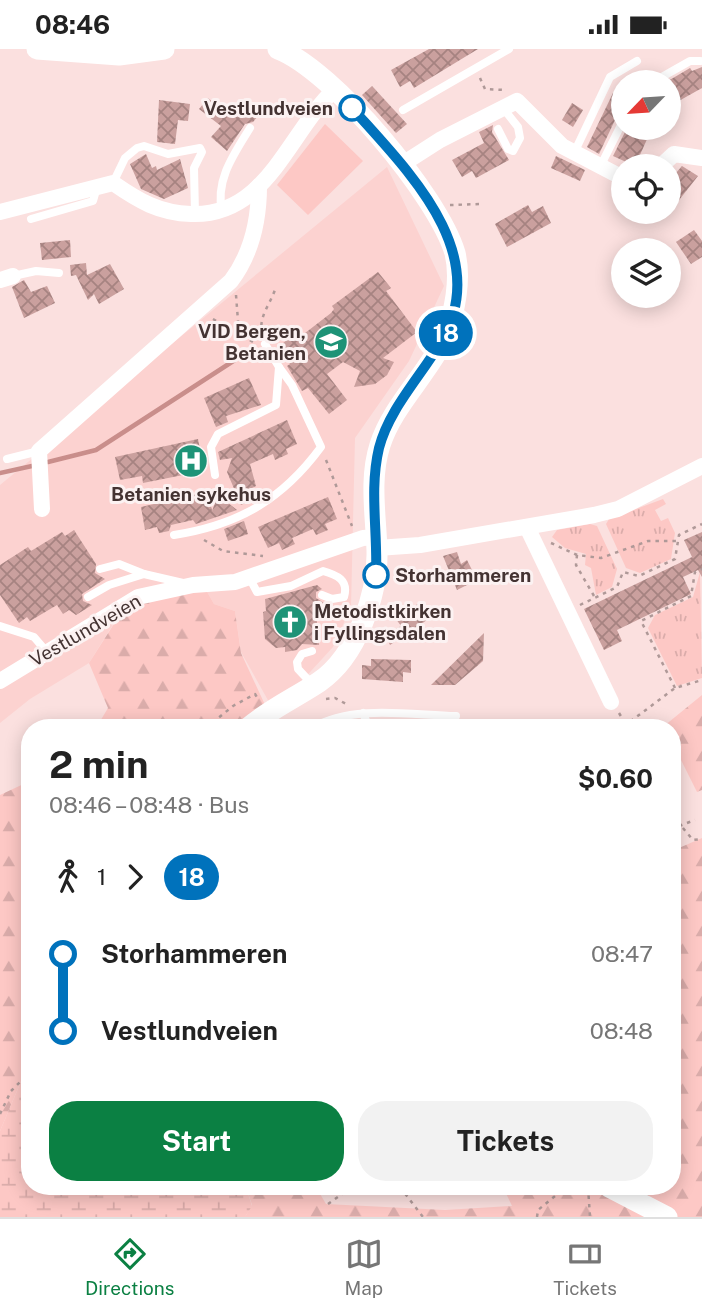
<!DOCTYPE html>
<meta charset="utf-8">
<style>
:root{--surface:#fff;--page:#f2f2f2;--text:#222;--muted:#767676;--line:#e0e0e0;--accent:#0b8043}
body{margin:0;font-family:"Public Sans",sans-serif;background:var(--page);color:var(--text);height:100vh;display:flex;flex-direction:column;font-size:26px;white-space:nowrap}
*{box-sizing:border-box;margin:0}
p{font-size:23px;color:var(--muted)}
.icon{flex:none;width:38px;height:38px;fill:none;stroke:currentColor;stroke-width:2;stroke-linecap:round;stroke-linejoin:round}
.map{position:relative;flex:1;overflow:hidden}
.details{position:absolute;left:21px;top:670px;width:660px;height:476px;display:flex;flex-direction:column;background:var(--surface);border-radius:28px;box-shadow:0 4px 18px #0003}
.details>*{flex:none}
.badge{padding:0 14px;border-radius:23px;font-size:24px;line-height:46px}
.needle{width:46px;rotate:245deg}
.fabs{position:absolute;left:611px;top:21px;display:grid;gap:14px}
.fabs a{display:grid;place-items:center;width:70px;height:70px;border-radius:50%;background:var(--surface);box-shadow:0 4px 18px #0003;font-size:35px}
.map>.badge{position:absolute;translate:-50% -50%;box-shadow:0 0 0 4px #fff}
.legs{display:flex;align-items:center;gap:10px;height:77px;padding:0 28px;font-size:23px}
.legs p{margin-inline-start:auto}
.headline{display:flex;align-items:center;justify-content:space-between;height:119px;padding:0 28px}
h1{font-size:38px;font-weight:700;line-height:52px}
.cta{display:flex;gap:14px;margin-top:auto;padding:14px 28px}
.cta a{flex:1;height:80px;border-radius:28px;background:var(--accent);color:#fff;font-size:28px;font-weight:700;line-height:80px;text-align:center}
.cta a+a{background:var(--page);color:var(--text)}
ul{padding:0 28px;list-style:none}
li{display:flex;align-items:center;gap:24px;height:77px;font-size:26px}
li i{display:grid;place-items:center;width:10px;height:100%;margin:0 9px;background:currentColor}
li i::after{content:'';width:18px;height:18px;margin:-9px;border:5px solid;border-radius:50%;background:var(--surface)}
li p{margin-inline-start:auto}
li:first-child i{background:linear-gradient(#0000 50%,currentColor 0)}
li:last-child i{background:linear-gradient(currentColor 50%,#0000 0)}
.status{display:flex;justify-content:space-between;align-items:center;height:49px;padding:0 35px;background:var(--surface);direction:ltr}
.status svg{height:19px;fill:currentColor}
.tab-bar{display:flex;justify-content:space-around;align-items:center;height:98px;border-top:2px solid var(--line);background:var(--surface);font-size:19px;color:var(--muted)}
.tab-bar a{display:grid;justify-items:center;gap:4px}
.tab-bar .selected{color:var(--accent)}
.map>svg:first-child{display:block}
</style>
<div class="status"><b>08:46</b><svg viewBox="0 0 49 12"><path d="M0 12V9h3v3zM5 12V6h3v6zM10 12V3h3v9zM15 12V0h3v12zM26 1h20v11H26zM47 4h2v5h-2z"/></svg></div>
<div class="map">
<svg width="702" height="1168" viewBox="0 0 702 1168">
<defs>
<pattern id="grass-tufts" width="24" height="20" patternUnits="userSpaceOnUse" patternTransform="scale(1.75)"><rect width="24" height="20" fill="#fdc8c5"/><path d="M3 7l-1-3M5 7V3M7 7l1-3M15 17l-1-3M17 17v-4M19 17l1-3" fill="none" stroke="#daacaa"/></pattern>
<pattern id="forest-firs" width="22" height="20" patternUnits="userSpaceOnUse" patternTransform="scale(1.75)"><rect width="22" height="20" fill="#fdc8c5"/><path d="M5 1l3.5 6h-7zM16 11l3.5 6h-7z" fill="#daacaa"/></pattern>
<pattern id="wetland-marsh" width="20" height="14" patternUnits="userSpaceOnUse" patternTransform="scale(1.75)"><rect width="20" height="14" fill="#fdc8c5"/><path d="M1 5h8M5 5V1M11 12h8M15 12V8" fill="none" stroke="#daacaa"/></pattern>
<pattern id="building-cross-hatch" width="8" height="8" patternUnits="userSpaceOnUse" patternTransform="scale(1.75)"><rect width="8" height="8" fill="#caa09e"/><path d="M0 0l8 8M0 8l8-8" fill="none" stroke="#a68381"/></pattern>
</defs>
<rect width="100%" height="100%" fill="#fbe0df"/>
<polygon fill="#fcd2d0" points="387,118 444,237 409,312 355,389 351,558 333,598 300,634 269,653 241,603 235,562 214,555 201,532 119,566 89,614 30,650 0,674 0,436"/>
<g fill="url(#grass-tufts)">
<polygon points="663,450 666,455 655,461 661,472 668,469 675,484 671,510 640,524 626,519 606,475 609,470"/>
<polygon points="590,475 597,477 617,520 612,538 596,546 591,519 585,516 586,505 565,499 552,488 557,481"/>
<polygon points="700,523 702,629 677,637 648,579 655,566 693,548"/>
</g>
<g fill="url(#forest-firs)">
<polygon points="201,532 214,555 235,562 241,604 266,658 242,679 96,679 108,659 89,614 119,567 172,540"/>
<polygon points="702,646 702,741 697,743 672,693 672,679 664,677"/>
<polygon points="30,732 30,1011 0,1082 0,746"/>
<polygon points="702,789 702,1168 245,1168 252,1156 246,1138 316,1138 326,1155 445,1161 512,1157 503,1138 672,1138 672,802"/>
</g>
<polygon fill="url(#wetland-marsh)" points="30,1011 30,1138 246,1138 252,1157 245,1168 0,1168 0,1082"/>
<polygon fill="#fdc8c5" points="325,75 363,112 308,166 277,136"/>
<g fill="none" stroke-linecap="round" stroke-linejoin="round">
<g stroke="#c98e8b" stroke-width="4.5">
<polyline points="48,413 96,401 238,309"/>
<polyline points="0,424 32,417"/>
</g>
</g>
<g fill="url(#building-cross-hatch)">
<polygon points="429,0 478,0 414,39 410,32 400,38 391,21"/>
<polygon points="702,18 702,39 668,58 668,32 690,19 692,22"/>
<polygon points="372,37 407,75 396,84 362,46"/>
<polygon points="613,44 623,49 623,54 599,105 587,98"/>
<polygon points="208,49 230,67 242,53 258,67 253,73 245,75 227,102 211,88 221,77 199,60"/>
<polygon points="159,51 190,55 188,72 178,71 175,95 157,93"/>
<polygon points="572,54 583,61 573,78 562,71"/>
<polygon points="493,76 492,83 509,111 476,129 472,122 462,128 452,111 484,94 479,83"/>
<polygon points="627,79 652,79 635,117 613,107"/>
<polygon points="146,105 152,119 156,117 157,121 180,110 188,139 164,150 141,140 130,115"/>
<polygon points="556,107 585,121 580,132 551,119"/>
<polygon points="682,117 698,127 668,165 668,124 672,121 676,124"/>
<polygon points="528,156 532,163 543,157 551,174 507,198 495,175"/>
<polygon points="694,181 702,192 702,208 691,215 676,193"/>
<polygon points="70,191 71,208 42,211 40,194"/>
<polygon points="86,214 87,226 110,215 124,240 99,255 94,245 88,251 76,226 71,227 70,216"/>
<polygon points="378,223 391,239 386,242 417,283 383,309 394,313 387,326 375,335 354,338 360,322 343,313 327,325 347,351 329,365 308,339 302,342 287,317 290,315 278,298 296,284 300,288 331,264 334,260 332,257"/>
<polygon points="24,231 31,243 47,237 55,254 24,269 12,238"/>
<polygon points="249,329 261,356 226,367 228,373 216,378 204,349"/>
<polygon points="287,371 297,395 286,400 288,405 275,411 273,405 250,415 256,437 248,441 252,451 241,456 227,423 232,409 220,411 218,403"/>
<polygon points="198,390 203,415 197,416 198,423 143,434 142,427 120,431 115,408"/>
<polygon points="201,444 209,445 212,462 218,446 237,461 196,475 193,471 171,476 169,482 159,484 157,478 145,481 141,458"/>
<polygon points="328,448 337,470 325,475 328,481 316,486 313,480 292,489 295,495 282,501 279,494 268,499 258,478"/>
<polygon points="244,472 248,485 228,492 224,480"/>
<polygon points="74,481 96,515 95,524 105,530 82,545 83,552 92,556 76,566 69,561 63,565 57,556 30,572 27,568 19,574 0,546 0,516 28,498 31,502 62,483 65,487"/>
<polygon points="702,483 702,528 698,521 683,528 691,545 617,581 622,592 604,601 584,560 692,508 684,491"/>
<polygon points="457,503 461,515 467,511 477,531 457,541 443,507"/>
<polygon points="317,536 322,540 316,543 316,549 326,555 317,557 316,563 319,596 302,595 297,601 285,603 285,598 276,599 265,590 263,563 266,562 265,550"/>
<polygon points="422,552 433,567 390,596 385,586 401,577 396,570"/>
<polygon points="484,584 483,612 455,636 431,636"/>
<polygon points="371,610 411,611 411,624 403,623 403,633 362,630 362,616 371,617"/>
</g>
<g fill="none" stroke-linecap="round" stroke-linejoin="round">
<g stroke="#af9998" stroke-width="2.5" stroke-dasharray="3.5 5" stroke-linecap="butt">
<polyline points="480,29 485,40 505,41"/>
<polyline points="450,156 482,155"/>
<polyline points="236,246 239,285"/>
<polyline points="213,270 255,294"/>
<path d="M262,285C258,266 272,254 276,237"/>
<polyline points="326,411 352,477"/>
<polyline points="204,491 223,502 263,507"/>
<polyline points="551,494 577,506"/>
<polyline points="594,547 576,516 577,506 601,509 648,492 678,492"/>
<polyline points="580,556 617,538 623,523 639,527 675,510 679,486 702,475"/>
<polyline points="675,639 641,572 691,547 695,523 702,520"/>
<polyline points="326,650 335,649 348,656"/>
<polyline points="619,664 628,679"/>
<polyline points="206,679 233,657 255,645 258,650"/>
<polyline points="607,679 617,674 627,675 675,639 702,631"/>
<polyline points="672,766 693,791 702,790"/>
<polyline points="679,777 695,771"/>
<polyline points="0,1065 11,1042 30,1023"/>
<polyline points="400,1138 423,1168"/>
<polyline points="588,1138 590,1168"/>
<polyline points="328,1155 345,1143 364,1138"/>
<polyline points="537,1168 538,1161 560,1143 562,1138"/>
</g>
<g stroke="#fff" stroke-width="8">
<polyline points="653,33 690,12 700,12"/>
<polyline points="403,61 509,0"/>
<polyline points="498,80 508,100 513,102 520,89 518,78 503,59"/>
<polyline points="574,104 610,28 637,12"/>
<polyline points="600,118 623,72"/>
<polyline points="113,134 125,109 137,99 144,97 168,105 200,99 202,103 194,119 195,165"/>
<path d="M222,163C215,131 234,105 250,79"/>
<polyline points="31,170 93,152 97,138"/>
<polyline points="13,227 36,222 59,224"/>
<polyline points="7,410 39,402"/>
<polyline points="215,426 211,398 218,385 276,356 279,318 265,295"/>
<path d="M174,486C238,476 282,451 321,398L292,336L279,318"/>
<polyline points="100,520 119,515 144,525 183,534"/>
<path d="M249,528L257,543L291,537L323,522C337,526 349,531 344,548L332,550L322,546"/>
<polyline points="88,548 109,536 144,525"/>
<polyline points="0,577 34,588 46,602"/>
<polyline points="312,602 302,605 297,613 298,620 313,636"/>
<polyline points="363,664 369,679"/>
<path d="M312,679C353,655 410,666 456,667"/>
</g>
<g stroke="#fff" stroke-width="16">
<polyline points="401,116 440,91 517,52 562,97 623,129"/>
<polyline points="661,117 674,105 702,109"/>
<path d="M0,163L113,134C139,152 159,164 191,165C267,168 288,84 335,40"/>
<polyline points="0,231 13,227"/>
<path d="M42,460L39,402L231,232C252,204 259,171 259,137"/>
<polyline points="527,478 611,653"/>
<polyline points="377,499 420,496 594,466 618,460 702,417"/>
<polyline points="0,632 138,548 193,536 235,533 363,489 376,488"/>
</g>
<g stroke="#fff" stroke-width="21">
<polyline points="37,0 119,6 164,0"/>
<path d="M248,679C270,660 295,649 319,633C357,607 378,545 377,502C376,467 369,430 380,396C395,349 441,315 452,267C457,247 460,225 455,204C438,147 333,21 278,0"/>
<polyline points="609,1138 667,1168"/>
</g>
</g>
<g fill="none" stroke-linecap="round" stroke-linejoin="round">
<g stroke="#fff" stroke-width="16">
<path id="line-1" d="M352,59C407,121 494,204 441,293C421,327 389,360 379,399C369,441 378,484 376,526"/>
</g>
<use href="#line-1" stroke="#0072bc" stroke-width="10"/>
</g>
<defs>
<g id="university-disc" transform="scale(1.75)"><circle r="9.5" fill="#1e9377" stroke="#fcf2f2"/><path d="M0-5L7-2L0 1L-7-2ZM-4 1L0 2.5L4 1V4Q0 6-4 4Z" fill="#fff"/></g>
<g id="hospital-disc" transform="scale(1.75)"><circle r="9.5" fill="#1e9377" stroke="#fcf2f2"/><path d="M-5-5h3v3.5h4V-5h3V5h-3V1.5h-4V5h-3Z" fill="#fff"/></g>
<g id="church-disc" transform="scale(1.75)"><circle r="9.5" fill="#1e9377" stroke="#fcf2f2"/><path d="M-1.2-6h2.4v3.5h3.3v2.4h-3.3V6h-2.4V-.1h-3.3v-2.4h3.3Z" fill="#fff"/></g>
</defs>
<g fill-rule="evenodd">
<use href="#university-disc" x="331" y="293"/>
<use href="#hospital-disc" x="191" y="412"/>
<use href="#church-disc" x="290" y="573"/>
</g>
<g fill="#fff" stroke="#0072bc" stroke-width="3.5">
<circle cx="352" cy="59" r="12"/>
<circle cx="376" cy="526" r="12"/>
</g>
<g text-anchor="middle" dominant-baseline="central" stroke-width="6" stroke-linejoin="round" paint-order="stroke">
<g font-size="19" font-weight="bold" fill="#443332" stroke="#fcf2f2" text-anchor="end">
<text x="333" y="59">Vestlundveien</text>
<text x="395" y="526" text-anchor="start">Storhammeren</text>
</g>
<g font-size="19" font-weight="bold" fill="#443332" stroke="#fcf2f2" text-anchor="end">
<text x="306" y="282">VID Bergen,<tspan x="306" dy="22">Betanien</tspan></text>
<text x="191" y="445" text-anchor="middle">Betanien sykehus</text>
<text x="314" y="562" text-anchor="start">Metodistkirken<tspan x="314" dy="22">i Fyllingsdalen</tspan></text>
</g>
<g font-size="19" fill="#443332" stroke="#fcf2f2">
<text transform="translate(85 581) rotate(-30)">Vestlundveien</text>
</g>
</g>
</svg>
<div class="fabs">
<a><svg class="needle" viewBox="-14 -14 28 28"><path d="M0-13l5 13h-10z" fill="#e53935"/><path d="M0 13l5-13h-10z" fill="#767676"/></svg></a>
<a><svg class="icon" aria-label="locate" viewBox="0 0 24 24"><circle cx="12" cy="12" r="6"/><path d="M12 2v4M12 18v4M2 12h4M18 12h4"/></svg></a>
<a><svg class="icon" aria-label="layers" viewBox="0 0 24 24"><path d="M12 4l9 5-9 5-9-5zM3 14l9 5 9-5"/></svg></a>
</div>
<b class="badge" style="left:446px;top:284px;background:#0072bc;color:#fff">18</b>
<section class="details">
<div class="headline"><div><h1>2 min</h1><p>08:46 – 08:48 · Bus</p></div><b>$0.60</b></div>
<div class="legs"><svg class="icon" aria-label="walk" viewBox="0 0 24 24"><circle cx="13" cy="4" r="2"/><path d="M13 8l-2 6 4 7M11 14l-3 7M7 12l3-4h3l4 4"/></svg>1<svg class="icon" aria-label="forward" viewBox="0 0 24 24"><path d="M9 5l7 7-7 7"/></svg><b class="badge" style="background:#0072bc;color:#fff">18</b></div>
<ul>
<li><i style="color:#0072bc"></i><b>Storhammeren</b><p>08:47</p></li>
<li><i style="color:#0072bc"></i><b>Vestlundveien</b><p>08:48</p></li>
</ul>
<div class="cta"><a>Start</a><a>Tickets</a></div>
</section>
</div>
<nav class="tab-bar">
<a class="selected"><svg class="icon" aria-label="directions" viewBox="0 0 24 24"><path d="M12 3l9 9-9 9-9-9zM9 14v-3h6M13 9l2 2-2 2"/></svg>Directions</a>
<a><svg class="icon" aria-label="map" viewBox="0 0 24 24"><path d="M3 6l6-2 6 2 6-2v14l-6 2-6-2-6 2zM9 4v14M15 6v14"/></svg>Map</a>
<a><svg class="icon" aria-label="tickets" viewBox="0 0 24 24"><path d="M3 7h18v10H3zM15 7v10"/></svg>Tickets</a>
</nav>
